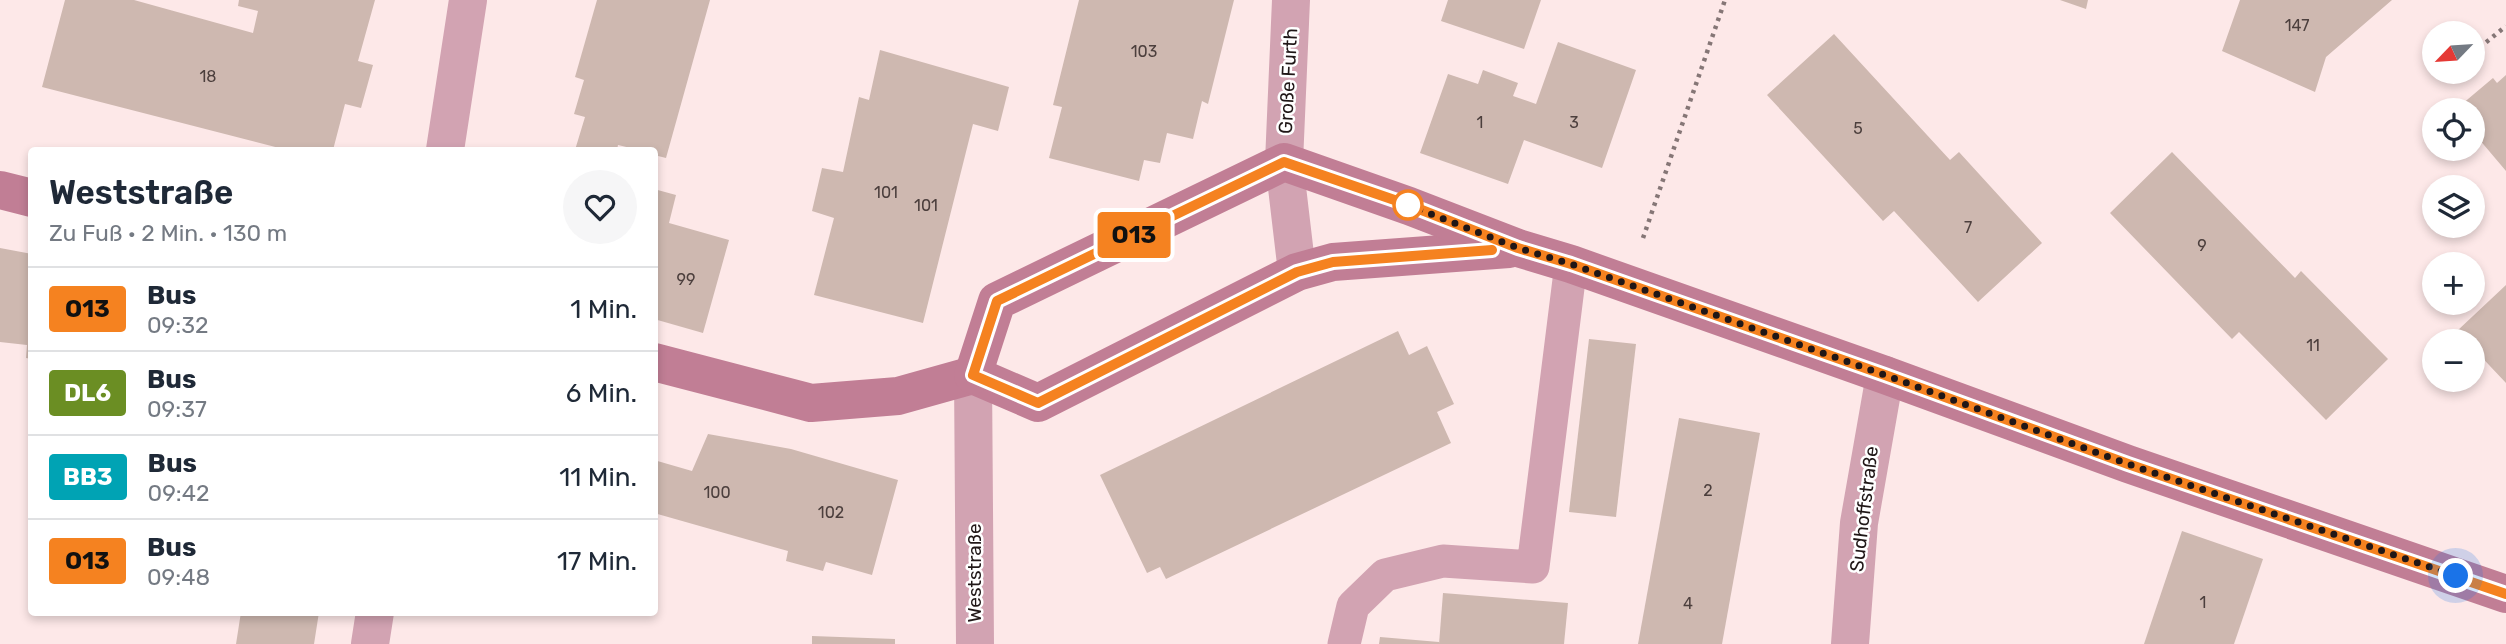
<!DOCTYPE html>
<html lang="de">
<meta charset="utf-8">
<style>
:root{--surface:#fff;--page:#f6f6f7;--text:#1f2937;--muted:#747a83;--line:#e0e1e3}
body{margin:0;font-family:Rubik,sans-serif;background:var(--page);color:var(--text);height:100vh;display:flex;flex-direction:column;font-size:26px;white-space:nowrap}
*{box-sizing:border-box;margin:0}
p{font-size:23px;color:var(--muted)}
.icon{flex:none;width:38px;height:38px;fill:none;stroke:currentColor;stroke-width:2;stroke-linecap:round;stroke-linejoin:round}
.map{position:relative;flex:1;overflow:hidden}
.details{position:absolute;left:28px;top:147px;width:630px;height:469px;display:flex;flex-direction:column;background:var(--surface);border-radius:7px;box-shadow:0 4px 10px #0003}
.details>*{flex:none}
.badge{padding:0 14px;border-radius:5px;font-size:24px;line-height:46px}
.needle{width:46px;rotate:245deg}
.controls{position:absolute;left:2422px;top:21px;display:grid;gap:14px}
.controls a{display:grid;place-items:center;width:63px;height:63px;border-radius:50%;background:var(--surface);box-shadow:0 4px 10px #0003;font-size:35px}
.you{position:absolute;width:35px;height:35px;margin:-18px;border:5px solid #fff;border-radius:50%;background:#1a73e8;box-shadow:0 0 0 10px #1a73e833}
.map>.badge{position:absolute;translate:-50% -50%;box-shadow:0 0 0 4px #fff}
.round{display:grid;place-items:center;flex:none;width:74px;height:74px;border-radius:37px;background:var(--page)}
.head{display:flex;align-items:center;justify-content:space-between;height:119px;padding:0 21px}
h1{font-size:33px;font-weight:600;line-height:52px}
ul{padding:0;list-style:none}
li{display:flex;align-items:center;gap:21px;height:84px;padding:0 21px;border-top:2px solid var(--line)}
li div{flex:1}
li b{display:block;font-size:26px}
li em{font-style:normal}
li .badge{min-width:77px;font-weight:700;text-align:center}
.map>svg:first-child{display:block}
</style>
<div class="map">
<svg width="2506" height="644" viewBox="0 0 2506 644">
<rect width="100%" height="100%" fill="#fde8e8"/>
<g fill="#ceb8b0">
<polygon points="65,0 134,0 253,33 258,11 238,6 239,0 375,0 358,61 373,65 361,108 345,104 333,150 287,150 42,87"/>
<polygon points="597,0 710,0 666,158 654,155 654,150 639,150 618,145 617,150 575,150 585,117 574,114 584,80 575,77"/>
<polygon points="1079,0 1234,0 1208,104 1202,101 1193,139 1167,133 1160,163 1144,160 1139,181 1049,158 1062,107 1053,105"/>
<polygon points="1448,0 1541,0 1524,49 1441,21"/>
<polygon points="2060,0 2088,0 2086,9"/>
<polygon points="2240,0 2392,0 2326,57 2315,92 2222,51"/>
<polygon points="1834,34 1950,160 1959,152 2042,243 1978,302 1894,211 1883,221 1767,95"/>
<polygon points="1558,42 1636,70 1602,168 1524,140 1508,184 1420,153 1448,74 1478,84 1483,70 1518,83 1513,96 1536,104"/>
<polygon points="880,50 1009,87 998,131 973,124 923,323 814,295 834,218 812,211 822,168 843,172 859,97 869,100"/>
<polygon points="2506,75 2506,171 2473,132 2473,110 2455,110 2493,78 2497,83"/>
<polygon points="2172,152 2295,278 2301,271 2388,359 2326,420 2239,332 2232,339 2110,213"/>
<polygon points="654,189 676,195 669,223 729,240 703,333 654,319"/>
<polygon points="0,248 32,254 32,359 26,358 27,345 0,342"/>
<polygon points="2506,285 2506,383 2473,348 2473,341 2467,341 2457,331"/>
<polygon points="1398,331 1409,355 1427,346 1454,404 1437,412 1451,443 1166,579 1160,567 1147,573 1100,475"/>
<polygon points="1589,339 1636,344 1616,517 1569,512"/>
<polygon points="1679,418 1760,433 1722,644 1638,644"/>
<polygon points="708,434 791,449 898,480 872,575 826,562 823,571 786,561 788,551 654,513 654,460 692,471"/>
<polygon points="2182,531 2263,559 2234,644 2144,644"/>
<polygon points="1443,593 1568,603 1564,644 1439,644"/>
<polygon points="241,612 319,612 314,644 236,644"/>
<polygon points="812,636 895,639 895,644 812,644"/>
<polygon points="1380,637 1439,642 1439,644 1379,644"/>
</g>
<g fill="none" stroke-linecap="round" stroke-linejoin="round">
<g stroke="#857676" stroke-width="4.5" stroke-dasharray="3.5 5" stroke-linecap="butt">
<polyline points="2473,53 2506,26"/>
<polyline points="1643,238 1725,0"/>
</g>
<polyline stroke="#d2a3b2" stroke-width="33" points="1344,644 1353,606 1385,575 1443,561 1533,567 1571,264"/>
<g stroke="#d2a3b2" stroke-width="38">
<polyline points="1291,0 1284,162 1297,272"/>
<polyline points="445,150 468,0"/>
<polyline points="973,375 975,644"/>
<polyline points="370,644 375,612"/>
<polyline points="1850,644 1859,523 1885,375"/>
</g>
<g stroke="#c17e95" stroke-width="38">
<polyline points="0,190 32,198"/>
<polyline points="654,362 811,403 898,396 973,375 1038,403 1297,272 1333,262 1509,249"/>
<polyline points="973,375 997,301 1284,162 1409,206 1518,248 1571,264 1885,375 2128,464 2506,594"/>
</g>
</g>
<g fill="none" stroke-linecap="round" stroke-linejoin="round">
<g stroke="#fff" stroke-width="16">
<polyline id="line" points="1492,250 1333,262 1297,272 1038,403 973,375 997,301 1284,162 1409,205 1518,248 1571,264 1885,375 2128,464 2506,594"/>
</g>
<use href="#line" stroke="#f58220" stroke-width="10"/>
<polyline stroke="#201717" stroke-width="7" stroke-dasharray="0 12.6" points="1408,205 1518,248 1571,264 1885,375 2128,464 2456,576"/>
</g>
<circle fill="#fff" stroke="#f58220" stroke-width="3.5" cx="1408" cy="205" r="14"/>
<g text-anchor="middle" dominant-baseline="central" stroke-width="5" stroke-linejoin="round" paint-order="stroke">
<g font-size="16" fill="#4c3f3d">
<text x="2297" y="25">147</text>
<text x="1144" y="51">103</text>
<text x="208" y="76">18</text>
<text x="1480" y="122">1</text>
<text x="1574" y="122">3</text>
<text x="1858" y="128">5</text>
<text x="886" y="192">101</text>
<text x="926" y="205">101</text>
<text x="1968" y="227">7</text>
<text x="2202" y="245">9</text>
<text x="686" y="279">99</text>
<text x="2313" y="345">11</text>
<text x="1708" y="490">2</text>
<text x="717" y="492">100</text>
<text x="831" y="512">102</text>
<text x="2203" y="602">1</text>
<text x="1688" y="603">4</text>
</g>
<g font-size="19" fill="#201717" stroke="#fff">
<text transform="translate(1288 81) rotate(-87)">Große Furth</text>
<text transform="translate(1864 509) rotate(-83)">Sudhoffstraße</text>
<text transform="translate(974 573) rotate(-90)">Weststraße</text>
</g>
</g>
</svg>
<div class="controls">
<a><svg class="needle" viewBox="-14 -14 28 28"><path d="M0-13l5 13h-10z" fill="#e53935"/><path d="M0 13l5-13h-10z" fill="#747a83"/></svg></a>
<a><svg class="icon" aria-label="locate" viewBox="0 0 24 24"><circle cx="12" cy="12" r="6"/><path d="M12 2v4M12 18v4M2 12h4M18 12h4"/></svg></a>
<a><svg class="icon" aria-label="layers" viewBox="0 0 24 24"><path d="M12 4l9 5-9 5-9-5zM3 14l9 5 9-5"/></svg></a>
<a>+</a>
<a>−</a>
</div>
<div class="you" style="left:2456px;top:576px"></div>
<b class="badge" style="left:1134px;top:235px;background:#f58220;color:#111">O13</b>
<section class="details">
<div class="head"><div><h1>Weststraße</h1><p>Zu Fuß · 2 Min. · 130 m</p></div><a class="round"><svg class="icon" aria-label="heart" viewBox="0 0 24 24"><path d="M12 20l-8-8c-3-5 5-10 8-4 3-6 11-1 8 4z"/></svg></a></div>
<ul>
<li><span class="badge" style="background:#f58220;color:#111">O13</span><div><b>Bus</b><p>09:32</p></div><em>1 Min.</em></li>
<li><span class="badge" style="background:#6b8e23;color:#fff">DL6</span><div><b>Bus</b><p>09:37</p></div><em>6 Min.</em></li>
<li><span class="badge" style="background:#00a3b4;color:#fff">BB3</span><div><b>Bus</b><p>09:42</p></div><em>11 Min.</em></li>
<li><span class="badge" style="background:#f58220;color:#111">O13</span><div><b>Bus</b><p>09:48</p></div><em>17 Min.</em></li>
</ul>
</section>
</div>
